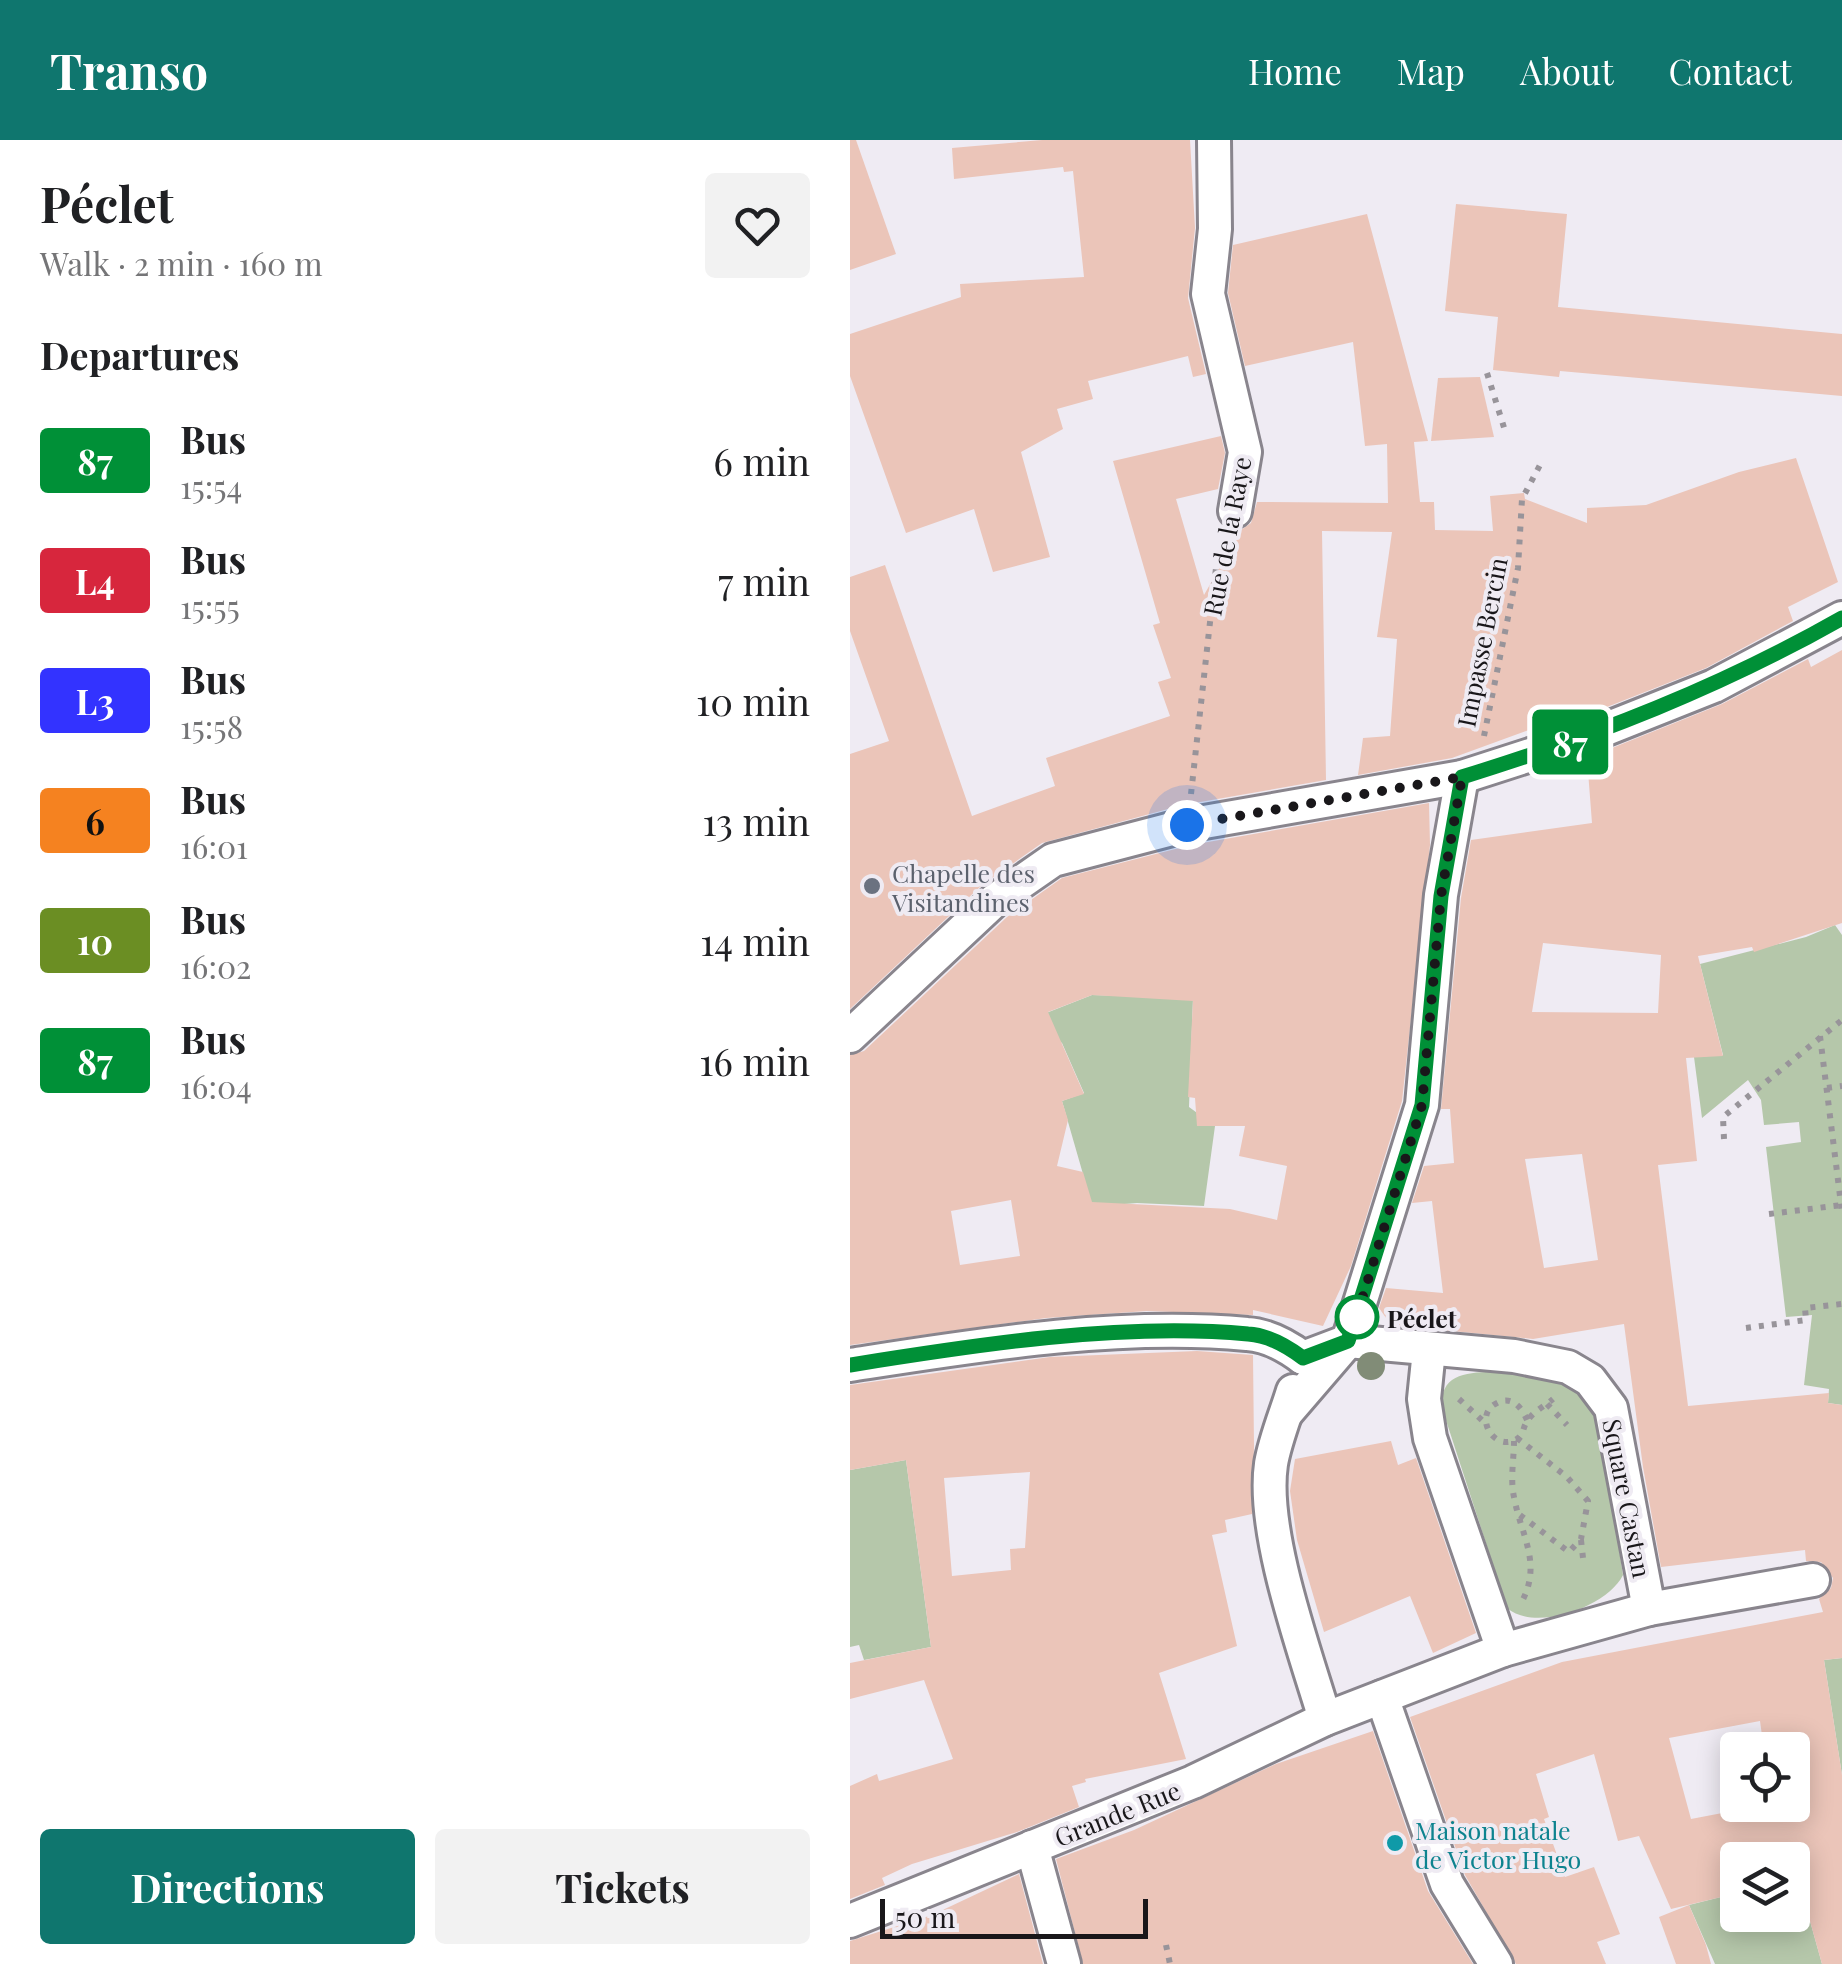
<!DOCTYPE html>
<meta charset="utf-8">
<style>
:root{--surface:#fff;--page:#f2f2f2;--text:#202124;--muted:#757577;--accent:#0f766e}
body{margin:0;font-family:"Playfair Display",serif;background:var(--page);color:var(--text);height:100vh;display:flex;flex-direction:column;font-size:38px;white-space:nowrap}
*{box-sizing:border-box;margin:0}
p{font-size:32px;color:var(--muted)}
.icon{flex:none;width:55px;height:55px;fill:none;stroke:currentColor;stroke-width:2;stroke-linecap:round;stroke-linejoin:round}
.map{position:relative;flex:1;overflow:hidden}
.sheet{display:flex;flex-direction:column;background:var(--surface);width:850px}
.sheet>*{flex:none}
.badge{padding:0 20px;border-radius:8px;font-size:35px;line-height:65px}
.buttons{position:absolute;left:870px;top:1592px;display:grid;gap:20px}
.buttons a{display:grid;place-items:center;width:90px;height:90px;border-radius:10px;background:var(--surface);box-shadow:0 5px 25px #0003;font-size:50px}
.scale{position:absolute;left:30px;bottom:25px;width:268px;box-sizing:border-box;padding-left:10px;border:5px solid #19171a;border-top:0;font-size:28px;line-height:35px;white-space:nowrap;color:#19171a;-webkit-text-stroke:8px #efebf3;paint-order:stroke}
.you{position:absolute;width:50px;height:50px;margin:-25px;border:8px solid #fff;border-radius:50%;background:#1a73e8;box-shadow:0 0 0 15px #1a73e833}
.map>.badge{position:absolute;translate:-50% -50%;box-shadow:0 0 0 5px #fff}
h2{padding:0 40px;font-size:38px;line-height:90px}
.round{display:grid;place-items:center;flex:none;width:105px;height:105px;border-radius:10px;background:var(--page)}
.overview{display:flex;align-items:center;justify-content:space-between;height:170px;padding:0 40px}
h1{font-size:48px;font-weight:700;line-height:75px}
.primary-button{display:flex;gap:20px;margin-top:auto;padding:20px 40px}
.primary-button a{flex:1;height:115px;border-radius:10px;background:var(--accent);color:#fff;font-size:40px;font-weight:700;line-height:115px;text-align:center}
.primary-button a+a{background:var(--page);color:var(--text)}
ul{padding:0;list-style:none}
li{display:flex;align-items:center;gap:30px;height:120px;padding:0 40px}
li div{flex:1}
li b{display:block;font-size:38px}
li em{font-style:normal}
li .badge{min-width:110px;font-weight:700;text-align:center}
header{display:flex;align-items:center;gap:60px;box-sizing:border-box;height:140px;padding:0 50px;background:var(--accent);color:#fff}
header strong{font-size:48px}
nav{display:flex;gap:55px;margin-inline-start:auto;font-size:35px}
main{display:flex;flex:1;min-height:0}
.map>svg:first-child{display:block}
</style>
<header>
<strong>Transo</strong>
<nav><a>Home</a><a>Map</a><a>About</a><a>Contact</a></nav>
</header>
<main>
<section class="sheet">
<div class="overview"><div><h1>Péclet</h1><p>Walk · 2 min · 160 m</p></div><a class="round"><svg class="icon" aria-label="heart" viewBox="0 0 24 24"><path d="M12 20l-8-8c-3-5 5-10 8-4 3-6 11-1 8 4z"/></svg></a></div>
<h2>Departures</h2>
<ul>
<li><span class="badge" style="background:#009037;color:#fff">87</span><div><b>Bus</b><p>15:54</p></div><em>6 min</em></li>
<li><span class="badge" style="background:#d7263d;color:#fff">L4</span><div><b>Bus</b><p>15:55</p></div><em>7 min</em></li>
<li><span class="badge" style="background:#33f;color:#fff">L3</span><div><b>Bus</b><p>15:58</p></div><em>10 min</em></li>
<li><span class="badge" style="background:#f58220;color:#111">6</span><div><b>Bus</b><p>16:01</p></div><em>13 min</em></li>
<li><span class="badge" style="background:#6b8e23;color:#fff">10</span><div><b>Bus</b><p>16:02</p></div><em>14 min</em></li>
<li><span class="badge" style="background:#009037;color:#fff">87</span><div><b>Bus</b><p>16:04</p></div><em>16 min</em></li>
</ul>
<div class="primary-button"><a>Directions</a><a>Tickets</a></div>
</section>
<div class="map">
<svg width="992" height="1824" viewBox="0 0 992 1824">
<rect width="100%" height="100%" fill="#efebf3"/>
<g fill="#b5c7aa">
<polygon points="985,785 992,795 992,1265 978,1263 979,1249 954,1245 962,1175 936,1177 916,1007 951,1002 949,982 914,985 911,960 898,940 852,978 844,917 873,915 850,824 956,797"/>
<polygon points="242,855 343,858 339,967 365,986 354,1066 287,1063 237,1067 233,1034 212,961 234,953 212,903 181,879"/>
<path d="M650,1232C699,1235 731,1238 750,1287L773,1435C758,1466 686,1493 657,1468L592,1268C589,1231 622,1232 650,1232Z"/>
<polygon points="56,1320 81,1507 14,1520 9,1505 0,1507 0,1330"/>
<polygon points="992,1518 992,1635 974,1520"/>
<polygon points="948,1738 972,1824 865,1824 839,1765 887,1753 888,1775 942,1775 943,1739"/>
</g>
<g fill="#ebc5b9" fill-rule="evenodd">
<polygon points="0,0 6,0 46,114 0,130"/>
<polygon points="192,0 340,0 345,88 338,158 356,234 343,237 338,216 238,241 243,259 207,269 213,289 171,312 200,417 143,432 124,369 56,393 0,236 0,194 111,157 110,144 234,137 223,31 214,32 213,27 104,39 102,8"/>
<polygon points="606,64 717,74 708,167 992,194 992,256 710,231 709,237 643,230 648,177 595,171"/>
<polygon points="517,74 578,301 564,302 570,362 584,362 585,390 643,391 640,356 674,353 675,359 737,383 737,368 796,365 889,332 946,318 988,442 938,467 943,481 856,528 734,576 734,570 602,618 508,635 513,598 540,596 547,499 527,497 542,392 472,391 476,640 333,665 192,703 131,746 0,869 0,614 39,601 0,491 0,437 35,425 122,676 205,646 196,618 320,576 308,542 321,538 303,485 310,483 263,321 371,296 375,313 368,349 326,359 354,455 391,390 401,383 407,362 538,363 537,304 515,306 503,202 395,226 378,153 383,105"/>
<polygon points="630,237 644,297 581,301 588,238"/>
<path d="M992,510V783L904,812L902,807L848,816L873,916L836,918L847,1021L808,1025L838,1266L979,1253L978,1263L992,1265V1518L974,1520L992,1635V1824H972L948,1738L942,1739V1720H888V1753L821,1769L789,1696L768,1701L744,1614L686,1634L699,1677L694,1679L715,1737L744,1727L770,1794L747,1802L756,1824H666L615,1735L560,1577L712,1522L973,1472L969,1459L981,1448L983,1438L971,1422L956,1421L955,1410L811,1427L793,1327L774,1184L683,1199L541,1185L529,1168L536,1148L593,1153L582,1061L562,1063L574,1026L604,1023L600,969H591L611,758L621,700L742,683L737,618L872,564L958,519L961,527ZM693,803L811,815L808,873L682,872ZM732,1014L748,1120L694,1128L675,1019ZM910,1581L914,1610H942V1665H914L841,1679L819,1598Z"/>
<path d="M579,663L580,705L552,961L501,1126L473,1186L403,1170V1175L297,1171L196,1178L0,1205V915L14,911L157,777L212,738L341,705ZM242,855L343,861L338,957L345,958L347,986H395L389,1016L437,1026L427,1080L380,1069L242,1062L233,1032L207,1026L218,980L212,961L234,954L198,872ZM161,1060L170,1116L110,1125L101,1071Z"/>
<path d="M347,1211L403,1215L404,1307L402,1374L375,1380L377,1392L362,1395L387,1506L309,1533L336,1619L235,1639L236,1642L222,1646L229,1667L167,1692L62,1724L32,1738L35,1745L0,1759V1646L27,1634L29,1641L103,1619L74,1540L0,1559V1523L81,1507L56,1320L0,1330V1245L200,1217ZM180,1332L175,1408L160,1409L161,1430L102,1436L94,1338Z"/>
<polygon points="541,1301 548,1325 566,1318 626,1493 583,1513 560,1456 474,1492 447,1400 440,1351 445,1319"/>
<polygon points="523,1591 578,1751 623,1824 233,1824 206,1719 284,1690 426,1624"/>
<polygon points="169,1734 193,1824 0,1824 0,1801 82,1775"/>
<polygon points="839,1765 856,1805 861,1824 826,1824 809,1777"/>
</g>
<g fill="none" stroke-linecap="round" stroke-linejoin="round">
<g stroke="#89858d" stroke-width="38">
<g id="minor">
<polyline points="364,0 365,89 358,154 395,312 385,371"/>
<polyline points="0,896 144,761 203,720 337,685 612,637 736,597 864,546 992,478"/>
<polyline points="579,1210 574,1259 580,1298 653,1510"/>
<polyline points="453,1218 498,1201 664,1216 718,1227 740,1240 761,1268 799,1469"/>
<path d="M0,1225C129,1205 267,1182 397,1194C417,1195 437,1206 453,1218"/>
<path d="M443,1251C436,1274 425,1300 421,1324C411,1392 455,1512 475,1579"/>
<polyline points="437,1272 498,1201 572,965 591,755 612,637"/>
<polyline points="532,1557 597,1744 646,1824"/>
<polyline points="182,1707 214,1824"/>
<polyline points="0,1781 343,1642 475,1579 653,1510 799,1469 963,1440"/>
</g>
</g>
<g stroke="#98949a" stroke-width="6" stroke-dasharray="5 8" stroke-linecap="butt">
<polyline points="637,233 656,294"/>
<polyline points="634,596 668,428 672,359 690,325"/>
<polyline points="341,654 366,428 375,399"/>
<polyline points="970,896 992,1072"/>
<polyline points="977,948 992,946"/>
<polyline points="874,999 873,977 992,880"/>
<polyline points="919,1074 992,1065"/>
<polyline points="896,1188 956,1180 955,1168 992,1164"/>
<polyline points="609,1259 635,1283"/>
<polyline points="697,1264 717,1285"/>
<path d="M677,1280C672,1268 662,1255 647,1263C623,1274 642,1311 665,1300C675,1295 672,1287 678,1280C683,1272 696,1265 703,1259"/>
<polyline points="667,1298 717,1337 738,1361 731,1399 719,1412 670,1375"/>
<path d="M664,1301C664,1319 660,1339 664,1357C671,1396 693,1424 671,1463"/>
<polyline points="731,1400 733,1418"/>
<polyline points="316,1805 320,1824"/>
</g>
<use href="#minor" stroke="#fff" stroke-width="32"/>
</g>
<circle fill="#818c77" cx="521" cy="1226" r="14"/>
<g fill="none" stroke-linecap="round" stroke-linejoin="round">
<g stroke="#fff" stroke-width="22">
<path id="line" d="M0,1225C124,1205 272,1182 398,1194C417,1195 437,1206 453,1218L498,1201L572,965L591,756L612,637C745,596 871,547 992,478"/>
</g>
<use href="#line" stroke="#009037" stroke-width="15"/>
<polyline stroke="#19171a" stroke-width="10" stroke-dasharray="0 18" points="337,685 612,637 591,756 572,965 505,1182 507,1177"/>
</g>
<circle fill="#6b7280" stroke="#efebf3" stroke-width="4" cx="22" cy="746" r="10"/>
<circle fill="#fff" stroke="#009037" stroke-width="5" cx="507" cy="1177" r="20"/>
<circle fill="#0f9aa8" stroke="#efebf3" stroke-width="4" cx="545" cy="1703" r="10"/>
<g text-anchor="middle" dominant-baseline="central" stroke-width="8" stroke-linejoin="round" paint-order="stroke">
<g font-size="25" fill="#19171a" stroke="#efebf3">
<text transform="translate(376 396) rotate(-79)">Rue de la Raye</text>
<text transform="translate(631 502) rotate(-79)">Impasse Bercin</text>
<text transform="translate(778 1358) rotate(79)">Square Castan</text>
<text transform="translate(267 1673) rotate(-22)">Grande Rue</text>
</g>
<g font-size="25" fill="#5b616d" stroke="#efebf3" text-anchor="start">
<text x="42" y="732">Chapelle des<tspan x="42" dy="29">Visitandines</tspan></text>
</g>
<g font-size="25" font-weight="bold" fill="#19171a" stroke="#efebf3" text-anchor="start">
<text x="537" y="1177">Péclet</text>
</g>
<g font-size="25" fill="#0d838f" stroke="#efebf3" text-anchor="start">
<text x="565" y="1689">Maison natale<tspan x="565" dy="29">de Victor Hugo</tspan></text>
</g>
</g>
</svg>
<div class="buttons">
<a><svg class="icon" aria-label="locate" viewBox="0 0 24 24"><circle cx="12" cy="12" r="6"/><path d="M12 2v4M12 18v4M2 12h4M18 12h4"/></svg></a>
<a><svg class="icon" aria-label="layers" viewBox="0 0 24 24"><path d="M12 4l9 5-9 5-9-5zM3 14l9 5 9-5"/></svg></a>
</div>
<div class="scale">50 m</div>
<div class="you" style="left:337px;top:685px"></div>
<b class="badge" style="left:720px;top:602px;background:#009037;color:#fff">87</b>
</div>
</main>
